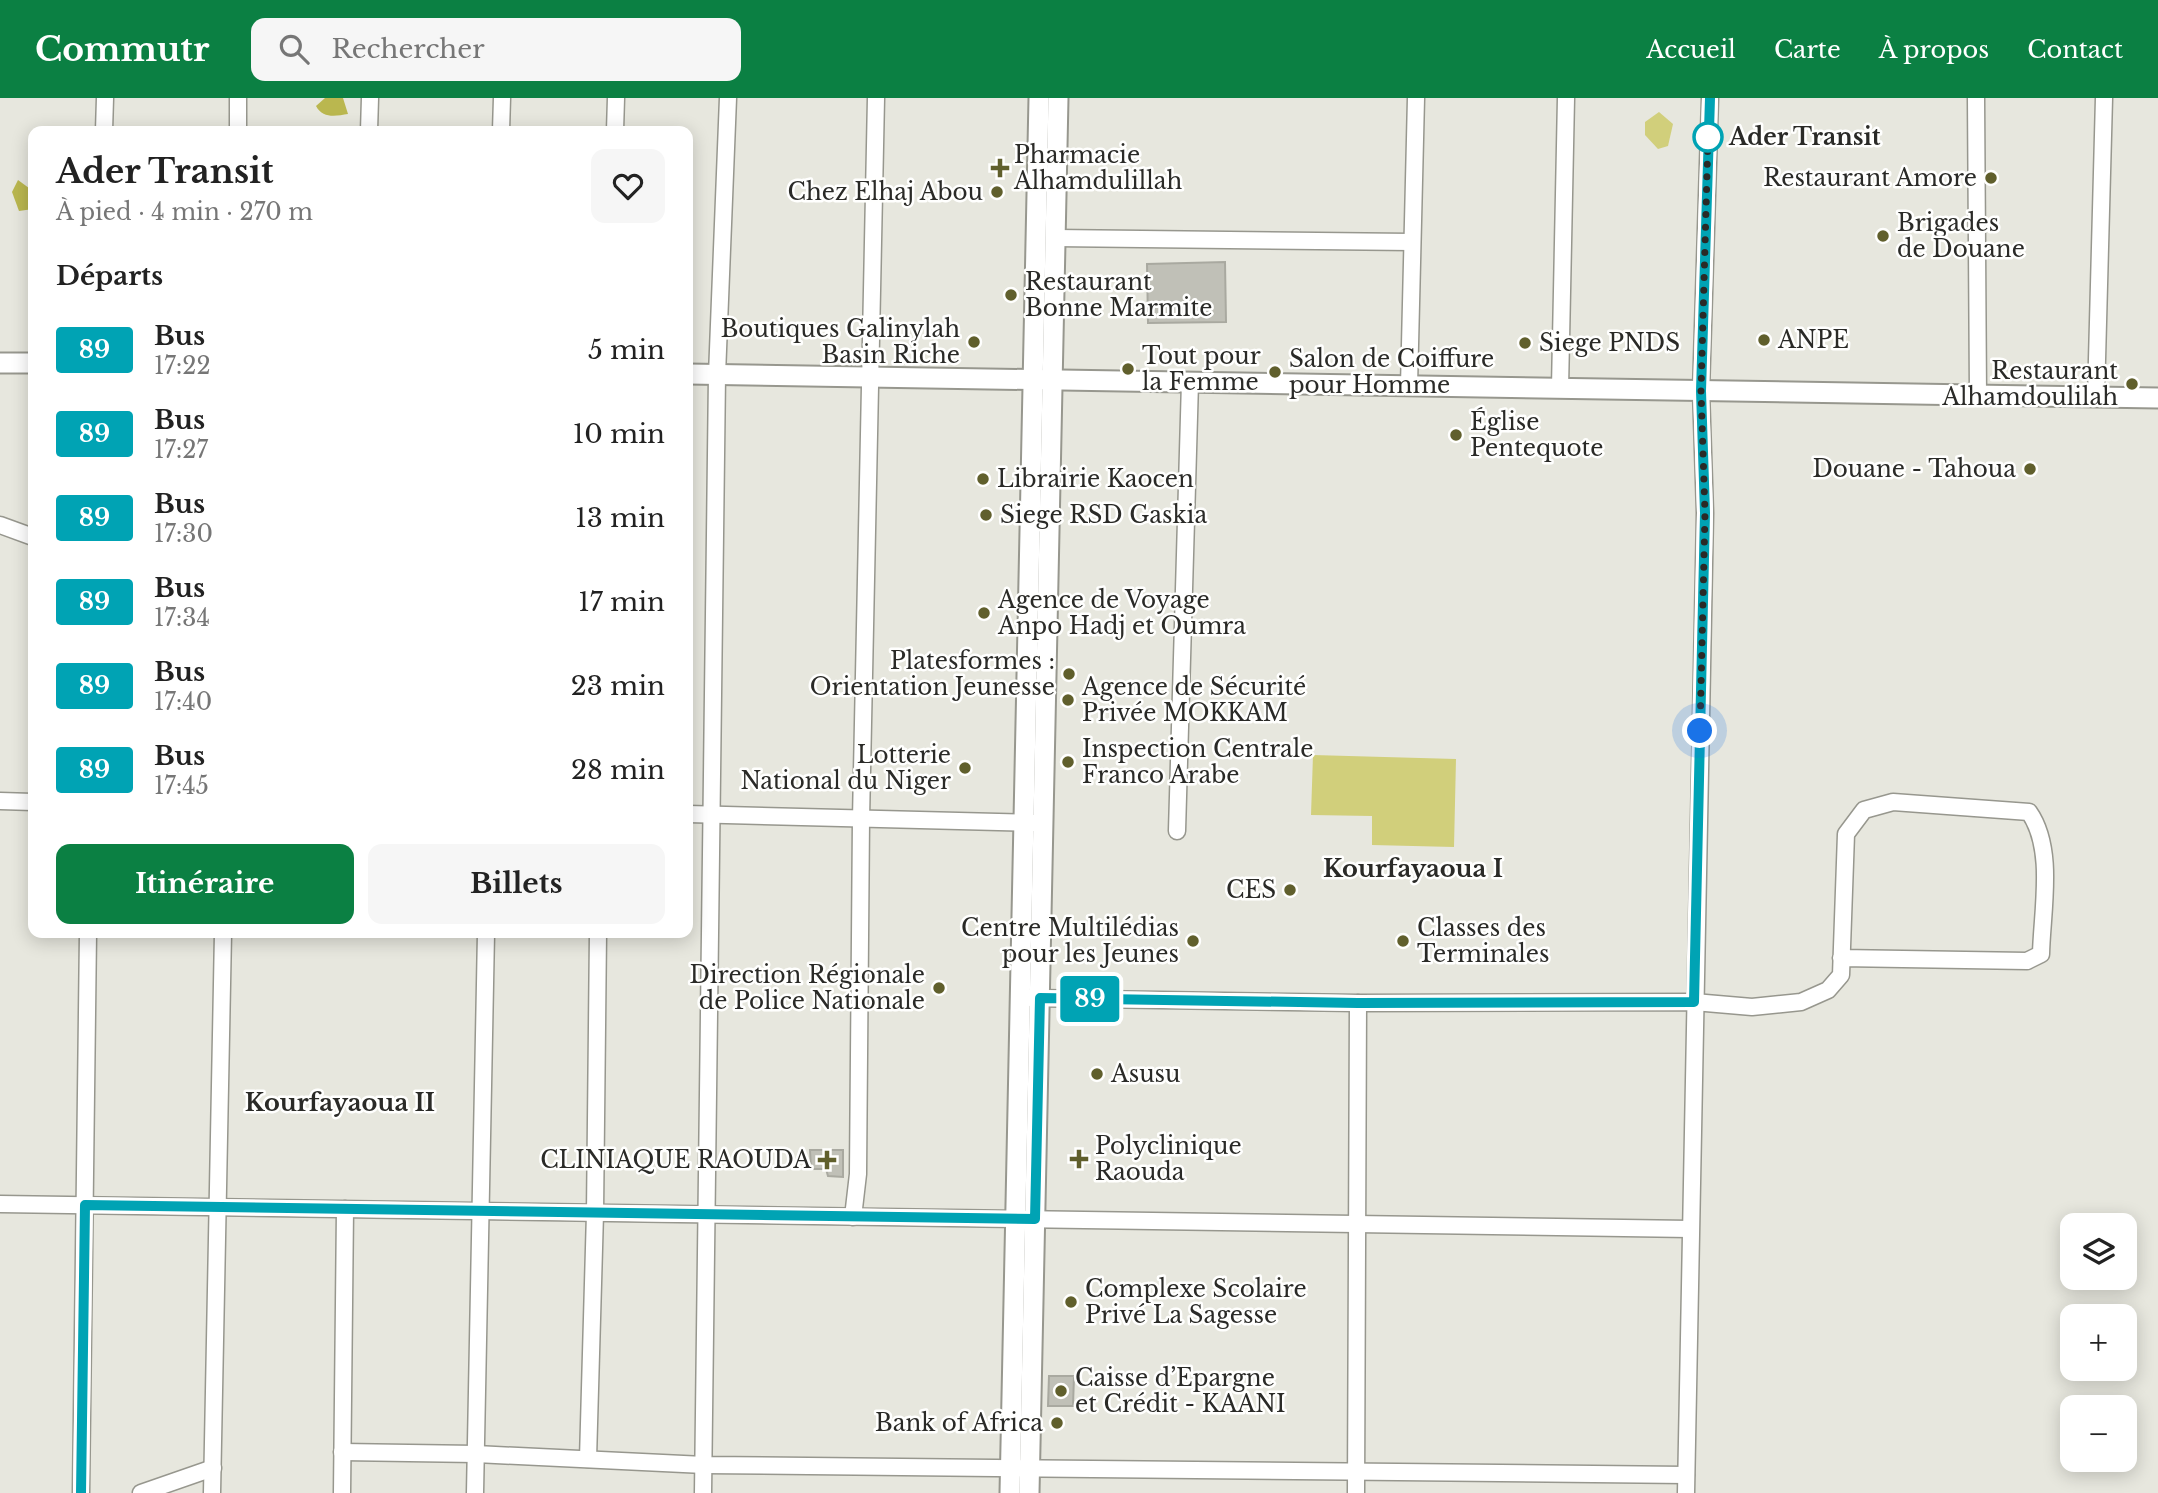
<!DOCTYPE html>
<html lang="fr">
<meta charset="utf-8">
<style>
:root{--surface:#fff;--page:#f6f6f6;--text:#222;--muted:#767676;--accent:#0b8043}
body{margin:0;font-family:"Libre Baskerville",serif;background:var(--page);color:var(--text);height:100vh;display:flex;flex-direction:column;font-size:26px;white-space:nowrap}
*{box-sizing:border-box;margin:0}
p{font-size:23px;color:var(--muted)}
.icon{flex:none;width:38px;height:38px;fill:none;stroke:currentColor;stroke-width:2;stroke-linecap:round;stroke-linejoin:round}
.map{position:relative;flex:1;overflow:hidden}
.side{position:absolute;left:28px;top:28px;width:665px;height:812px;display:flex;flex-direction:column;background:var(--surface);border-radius:14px;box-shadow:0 4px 18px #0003}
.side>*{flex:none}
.badge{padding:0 14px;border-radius:5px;font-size:24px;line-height:46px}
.tools{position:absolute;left:2060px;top:1115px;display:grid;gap:14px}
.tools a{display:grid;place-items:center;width:77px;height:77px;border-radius:14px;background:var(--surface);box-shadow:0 4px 18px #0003;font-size:35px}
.you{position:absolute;width:35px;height:35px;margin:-18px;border:5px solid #fff;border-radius:50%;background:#1a73e8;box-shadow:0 0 0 10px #1a73e833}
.map>.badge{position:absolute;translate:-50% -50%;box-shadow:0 0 0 4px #fff}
h2{padding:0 28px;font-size:26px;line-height:63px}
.round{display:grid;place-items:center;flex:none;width:74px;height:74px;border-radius:14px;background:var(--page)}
.overview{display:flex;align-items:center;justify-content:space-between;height:119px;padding:0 28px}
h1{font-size:33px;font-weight:700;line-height:52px}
.primary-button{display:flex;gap:14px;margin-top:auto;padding:14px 28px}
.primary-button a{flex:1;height:80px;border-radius:14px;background:var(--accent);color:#fff;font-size:28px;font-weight:700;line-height:80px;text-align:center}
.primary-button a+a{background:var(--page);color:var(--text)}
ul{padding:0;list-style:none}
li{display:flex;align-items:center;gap:21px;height:84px;padding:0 28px}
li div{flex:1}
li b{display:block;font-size:26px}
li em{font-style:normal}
li .badge{min-width:77px;font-weight:700;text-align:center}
header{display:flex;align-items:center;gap:42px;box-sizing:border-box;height:98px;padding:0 35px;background:var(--accent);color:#fff}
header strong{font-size:33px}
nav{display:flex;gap:38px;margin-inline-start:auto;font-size:24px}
.search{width:490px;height:63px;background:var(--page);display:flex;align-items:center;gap:18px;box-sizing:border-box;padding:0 24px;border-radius:14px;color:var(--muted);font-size:26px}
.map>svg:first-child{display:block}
</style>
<header>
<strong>Commutr</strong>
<div class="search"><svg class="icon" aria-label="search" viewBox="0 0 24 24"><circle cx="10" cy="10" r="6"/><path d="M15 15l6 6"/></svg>Rechercher</div>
<nav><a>Accueil</a><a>Carte</a><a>À propos</a><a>Contact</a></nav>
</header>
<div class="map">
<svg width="2158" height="1395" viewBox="0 0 2158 1395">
<rect width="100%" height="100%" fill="#e7e7de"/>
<g fill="#d1cf7b">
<polygon points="1659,14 1673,26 1668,48 1658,51 1645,37 1645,24"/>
<polygon points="1313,657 1456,661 1454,749 1372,747 1372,718 1311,717"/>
</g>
<g fill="#bab74f">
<path d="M325,0H343L348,16C336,18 323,21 316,8Z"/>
<polygon points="18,82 33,93 33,111 19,113 12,94"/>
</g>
<g fill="#c0c0b7" stroke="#a9a9a0" stroke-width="2">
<polygon points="1225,164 1226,224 1148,225 1147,166"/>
<polygon points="810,1052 843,1052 843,1079 828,1078 826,1071 811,1071"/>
<polygon points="1049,1278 1074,1278 1073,1308 1048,1308"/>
</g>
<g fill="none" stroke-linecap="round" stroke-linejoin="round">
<g stroke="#97978e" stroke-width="19">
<g id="minor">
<polyline points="1976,0 1978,297"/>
<polyline points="104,33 105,0"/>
<polyline points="238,33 238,0"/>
<polyline points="369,33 370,0"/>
<polyline points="501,33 502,0"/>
<polyline points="615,33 616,0"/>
<polyline points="1055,140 1412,144"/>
<polyline points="1409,288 1416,0"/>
<polyline points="1560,290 1566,0"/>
<polyline points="2096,299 2104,0"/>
<polyline points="0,427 33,439"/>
<polyline points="0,703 33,704"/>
<polyline points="688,716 1035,725"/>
<polyline points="1177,733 1190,284"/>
<path d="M1030,900L1358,905L1694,904L1752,909L1801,904L1828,892L1841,877L1846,736L1864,712L1893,704L2029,714C2055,751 2042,812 2041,856L2027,863L1841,860"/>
<polyline points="0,1106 1690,1131"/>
<polyline points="853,1119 858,1076 861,721 876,0"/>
<polyline points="342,1354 476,1356 704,1367 1686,1377"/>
<polyline points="588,1361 595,1115 598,835"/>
<polyline points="81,1395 88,835"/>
<polyline points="141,1395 213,1370"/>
<polyline points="212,1395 223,835"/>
<polyline points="342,1395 345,1111"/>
<polyline points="475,1395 486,835"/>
<polyline points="703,1395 717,277 728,0"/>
<polyline points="1356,1395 1358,905"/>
<polyline points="1686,1395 1705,415 1701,293 1710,0"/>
</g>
</g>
<g stroke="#97978e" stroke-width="23">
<g id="tertiary">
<polyline points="0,265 33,265"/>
<polyline points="688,276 2158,300"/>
<polyline points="1010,1395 1039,0"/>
<polyline points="1029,1395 1058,0"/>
</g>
</g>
<use href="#minor" stroke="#fff" stroke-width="16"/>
<use href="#tertiary" stroke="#fff" stroke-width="19"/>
</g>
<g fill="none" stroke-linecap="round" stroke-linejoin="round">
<g stroke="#fff" stroke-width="16">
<polyline id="line" points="81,1395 85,1107 1035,1121 1040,900 1358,905 1694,904 1705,415 1701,293 1710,0"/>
</g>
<use href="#line" stroke="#00a3b4" stroke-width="10"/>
<polyline stroke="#2a2a27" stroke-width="7" stroke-dasharray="0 12.6" points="1700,633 1705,415 1701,293 1708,39"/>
</g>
<circle fill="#fff" stroke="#00a3b4" stroke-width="3.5" cx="1708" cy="39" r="14"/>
<g fill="#605f2c" stroke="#fffffe" stroke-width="2.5">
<path d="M996.5 59.5h7v7h7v7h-7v7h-7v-7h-7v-7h7z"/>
<circle cx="1991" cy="80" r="7"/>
<circle cx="997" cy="94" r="7"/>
<circle cx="1883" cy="138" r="7"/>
<circle cx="1011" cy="197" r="7"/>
<circle cx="1764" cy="242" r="7"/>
<circle cx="974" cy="244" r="7"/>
<circle cx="1525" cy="245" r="7"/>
<circle cx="1128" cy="271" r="7"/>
<circle cx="1275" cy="274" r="7"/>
<circle cx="2132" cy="286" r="7"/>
<circle cx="1456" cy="337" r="7"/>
<circle cx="2030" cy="371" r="7"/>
<circle cx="983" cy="381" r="7"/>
<circle cx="986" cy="417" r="7"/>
<circle cx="984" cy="515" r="7"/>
<circle cx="1069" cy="576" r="7"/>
<circle cx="1068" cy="602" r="7"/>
<circle cx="1068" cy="664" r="7"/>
<circle cx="965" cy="670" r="7"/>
<circle cx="1290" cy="792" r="7"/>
<circle cx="1193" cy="843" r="7"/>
<circle cx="1403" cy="843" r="7"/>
<circle cx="939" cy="890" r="7"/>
<circle cx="1097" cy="976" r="7"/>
<path d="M1075.5 1050.5h7v7h7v7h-7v7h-7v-7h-7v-7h7z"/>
<path d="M823.5 1051.5h7v7h7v7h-7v7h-7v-7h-7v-7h7z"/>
<circle cx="1071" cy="1204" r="7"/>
<circle cx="1061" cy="1293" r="7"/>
<circle cx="1057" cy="1325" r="7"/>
</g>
<g text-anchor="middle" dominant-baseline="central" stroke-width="5" stroke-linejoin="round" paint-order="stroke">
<g font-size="23" font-weight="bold" fill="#2a2a27" stroke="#fffffe" text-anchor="start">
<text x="1729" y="39">Ader Transit</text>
</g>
<g font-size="23" fill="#2a2a27" stroke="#fffffe" text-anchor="start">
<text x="1014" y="57">Pharmacie<tspan x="1014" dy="26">Alhamdulillah</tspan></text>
<text x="1977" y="80" text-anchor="end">Restaurant Amore</text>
<text x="983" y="94" text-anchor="end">Chez Elhaj Abou</text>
<text x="1897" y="125">Brigades<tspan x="1897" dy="26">de Douane</tspan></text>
<text x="1025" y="184">Restaurant<tspan x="1025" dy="26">Bonne Marmite</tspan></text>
<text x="960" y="231" text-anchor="end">Boutiques Galinylah<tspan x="960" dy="26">Basin Riche</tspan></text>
<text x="1778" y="242">ANPE</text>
<text x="1539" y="245">Siege PNDS</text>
<text x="1142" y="258">Tout pour<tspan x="1142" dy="26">la Femme</tspan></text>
<text x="1289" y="261">Salon de Coiffure<tspan x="1289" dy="26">pour Homme</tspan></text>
<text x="2118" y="273" text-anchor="end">Restaurant<tspan x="2118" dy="26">Alhamdoulilah</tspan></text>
<text x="1470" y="324">Église<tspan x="1470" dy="26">Pentequote</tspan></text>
<text x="2016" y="371" text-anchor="end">Douane - Tahoua</text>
<text x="997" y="381">Librairie Kaocen</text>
<text x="1000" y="417">Siege RSD Gaskia</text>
<text x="998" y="502">Agence de Voyage<tspan x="998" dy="26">Anpo Hadj et Oumra</tspan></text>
<text x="1055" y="563" text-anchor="end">Platesformes :<tspan x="1055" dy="26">Orientation Jeunesse</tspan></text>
<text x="1082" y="589">Agence de Sécurité<tspan x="1082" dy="26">Privée MOKKAM</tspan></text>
<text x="1082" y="651">Inspection Centrale<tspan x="1082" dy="26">Franco Arabe</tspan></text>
<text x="951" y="657" text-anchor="end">Lotterie<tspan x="951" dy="26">National du Niger</tspan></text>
<text x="1276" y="792" text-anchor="end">CES</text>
<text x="1179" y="830" text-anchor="end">Centre Multilédias<tspan x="1179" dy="26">pour les Jeunes</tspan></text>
<text x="1417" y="830">Classes des<tspan x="1417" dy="26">Terminales</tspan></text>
<text x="925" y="877" text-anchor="end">Direction Régionale<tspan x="925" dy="26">de Police Nationale</tspan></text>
<text x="1111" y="976">Asusu</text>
<text x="1095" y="1048">Polyclinique<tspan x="1095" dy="26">Raouda</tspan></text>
<text x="811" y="1062" text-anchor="end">CLINIAQUE RAOUDA</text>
<text x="1085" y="1191">Complexe Scolaire<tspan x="1085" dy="26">Privé La Sagesse</tspan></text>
<text x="1075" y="1280">Caisse d’Epargne<tspan x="1075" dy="26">et Crédit - KAANI</tspan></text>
<text x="1043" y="1325" text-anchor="end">Bank of Africa</text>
</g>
<g font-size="24" font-weight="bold" fill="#2a2a27" stroke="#fffffe">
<text x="1413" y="770">Kourfayaoua I</text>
<text x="340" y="1004">Kourfayaoua II</text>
</g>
</g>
</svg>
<div class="tools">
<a><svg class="icon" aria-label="layers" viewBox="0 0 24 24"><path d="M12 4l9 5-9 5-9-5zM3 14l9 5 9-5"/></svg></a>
<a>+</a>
<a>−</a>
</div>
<div class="you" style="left:1700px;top:633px"></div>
<b class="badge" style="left:1090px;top:901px;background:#00a3b4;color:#fff">89</b>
<section class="side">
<div class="overview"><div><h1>Ader Transit</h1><p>À pied · 4 min · 270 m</p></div><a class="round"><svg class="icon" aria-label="heart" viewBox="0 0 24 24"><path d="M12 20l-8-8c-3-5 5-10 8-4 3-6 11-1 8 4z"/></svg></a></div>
<h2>Départs</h2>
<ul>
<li><span class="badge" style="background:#00a3b4;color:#fff">89</span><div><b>Bus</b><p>17:22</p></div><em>5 min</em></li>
<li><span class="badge" style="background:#00a3b4;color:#fff">89</span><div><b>Bus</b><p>17:27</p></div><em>10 min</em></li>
<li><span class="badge" style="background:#00a3b4;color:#fff">89</span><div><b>Bus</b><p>17:30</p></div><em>13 min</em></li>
<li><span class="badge" style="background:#00a3b4;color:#fff">89</span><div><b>Bus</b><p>17:34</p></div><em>17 min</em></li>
<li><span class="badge" style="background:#00a3b4;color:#fff">89</span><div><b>Bus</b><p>17:40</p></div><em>23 min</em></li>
<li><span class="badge" style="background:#00a3b4;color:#fff">89</span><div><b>Bus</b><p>17:45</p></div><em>28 min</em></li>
</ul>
<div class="primary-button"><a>Itinéraire</a><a>Billets</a></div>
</section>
</div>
